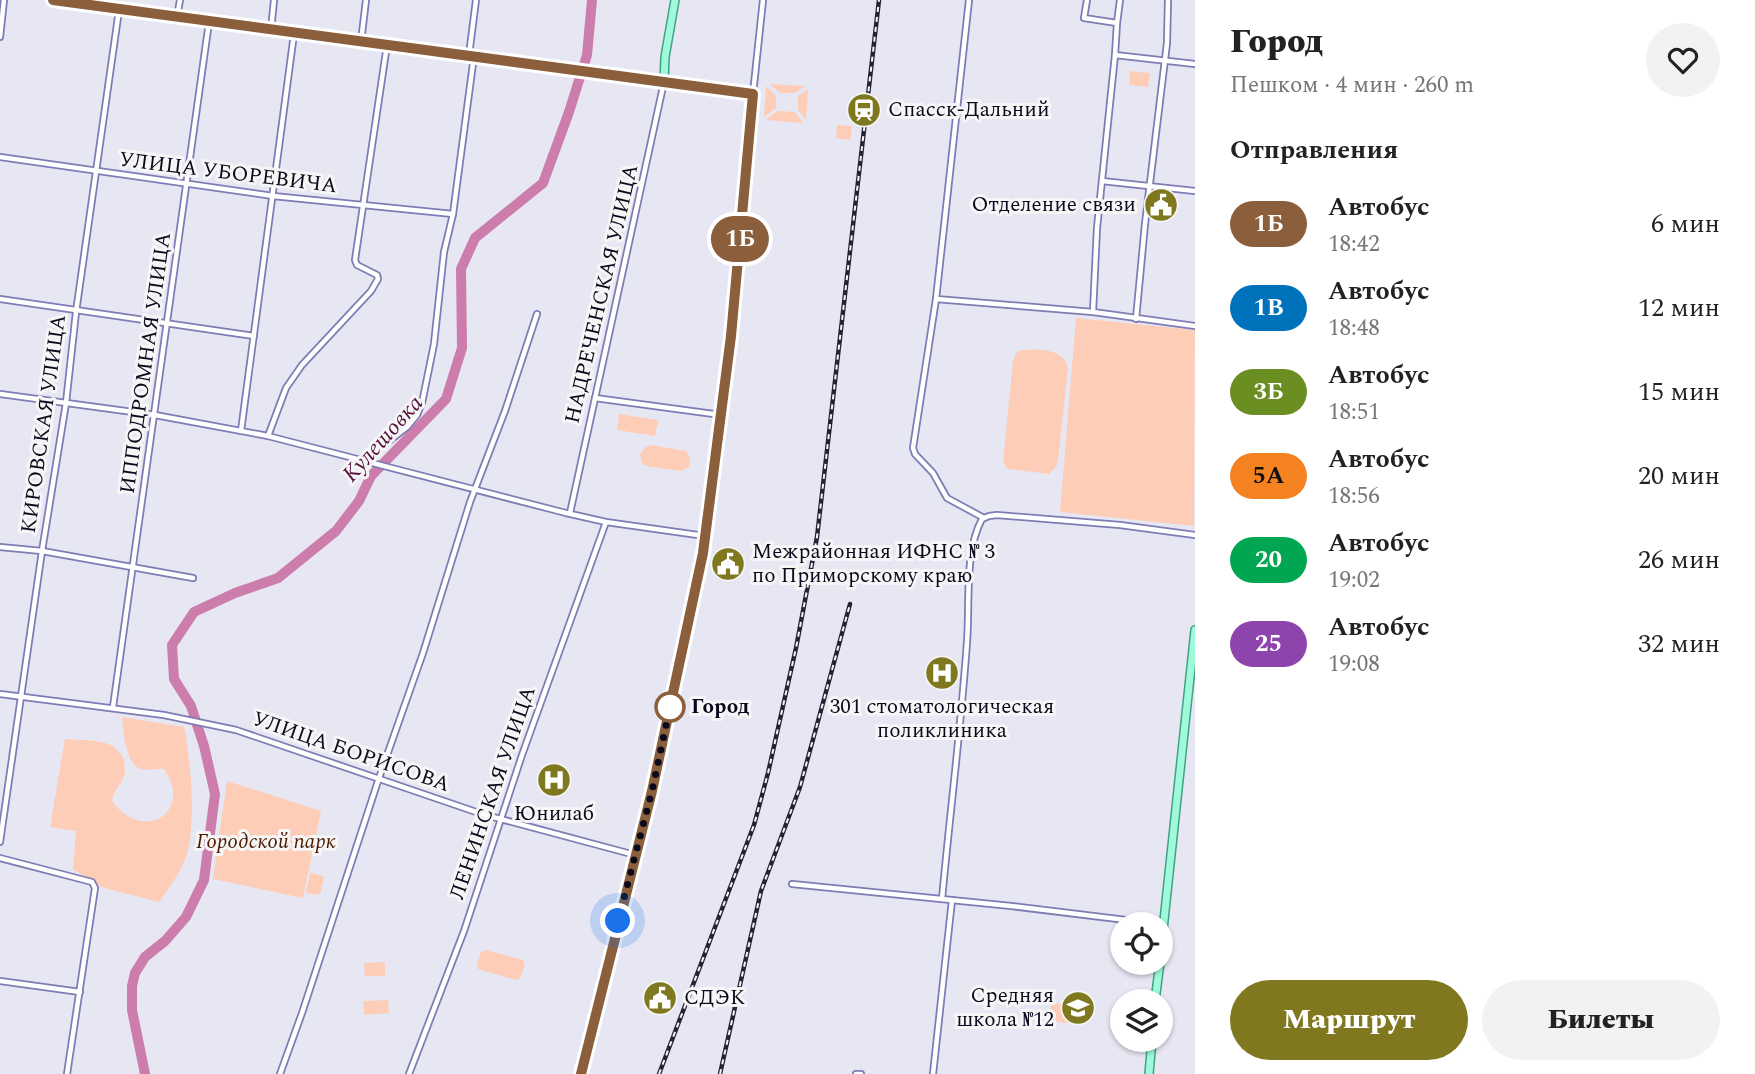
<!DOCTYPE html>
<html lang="ru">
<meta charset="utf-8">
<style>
:root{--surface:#fff;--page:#f2f2f2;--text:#222;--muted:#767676;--accent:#7f781e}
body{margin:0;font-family:Spectral,serif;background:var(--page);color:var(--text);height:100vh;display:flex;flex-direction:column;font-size:26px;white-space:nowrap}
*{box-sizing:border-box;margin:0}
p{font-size:23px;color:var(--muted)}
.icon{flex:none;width:38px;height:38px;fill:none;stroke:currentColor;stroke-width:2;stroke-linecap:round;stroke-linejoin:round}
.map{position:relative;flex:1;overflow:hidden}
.sheet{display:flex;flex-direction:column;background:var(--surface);width:560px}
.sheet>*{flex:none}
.badge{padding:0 14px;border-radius:23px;font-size:24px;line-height:46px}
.tools{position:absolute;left:1110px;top:912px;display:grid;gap:14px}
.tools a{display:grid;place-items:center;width:63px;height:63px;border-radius:50%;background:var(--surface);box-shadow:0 2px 5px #0004;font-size:35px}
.you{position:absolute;width:35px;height:35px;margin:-18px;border:5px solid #fff;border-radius:50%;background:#1a73e8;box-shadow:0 0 0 10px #1a73e833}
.map>.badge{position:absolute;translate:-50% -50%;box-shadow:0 0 0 4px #fff}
h2{padding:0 35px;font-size:26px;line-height:63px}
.round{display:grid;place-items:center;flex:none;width:74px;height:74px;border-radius:37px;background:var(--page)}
.summary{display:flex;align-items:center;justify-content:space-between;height:119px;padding:0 35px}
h1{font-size:33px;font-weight:800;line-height:52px}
.cta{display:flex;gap:14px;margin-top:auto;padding:14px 35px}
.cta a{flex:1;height:80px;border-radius:42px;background:var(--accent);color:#fff;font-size:28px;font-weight:800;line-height:80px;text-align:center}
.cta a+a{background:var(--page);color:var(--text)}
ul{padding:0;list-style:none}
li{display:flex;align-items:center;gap:21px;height:84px;padding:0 35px}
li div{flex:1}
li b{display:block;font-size:26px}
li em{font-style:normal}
li .badge{min-width:77px;font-weight:700;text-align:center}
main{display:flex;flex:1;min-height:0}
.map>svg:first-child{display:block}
</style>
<main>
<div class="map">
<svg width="1195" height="1074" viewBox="0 0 1195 1074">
<rect width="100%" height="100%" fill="#e7e7f4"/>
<g fill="#fecdb7">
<polygon points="1130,71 1150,73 1148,87 1129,85"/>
<polygon points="770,84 805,86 795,93 780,93"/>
<polygon points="766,86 776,96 776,108 764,117"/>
<polygon points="808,89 806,120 798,110 798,96"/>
<polygon points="777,111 795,112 803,123 766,120"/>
<polygon points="837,125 852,126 850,140 836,138"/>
<polygon points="1076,318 1195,330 1194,526 1060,512"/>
<path d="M1021,350C1038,349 1064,348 1068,368L1058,461L1056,467L1049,474L1008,469L1003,462L1013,361L1016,353Z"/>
<polygon points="619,414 658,420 655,436 617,430"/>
<polygon points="651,445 686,451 690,457 689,467 681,471 646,466 642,463 640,455 644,448"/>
<path d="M122,717L184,727C191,762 196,821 187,854C181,872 170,887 159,902L101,887L73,869L76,831L50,827L65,739C86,741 116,737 124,760C125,765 126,771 124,776C120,787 115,787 112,801C143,844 194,812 164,769C157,768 147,771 141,769C126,765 123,730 122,717Z"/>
<polygon points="227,781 321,811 303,898 213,879"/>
<polygon points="310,873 324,876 320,895 306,893"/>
<polygon points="485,950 523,960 525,965 520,978 516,980 478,969 477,965 481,952"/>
<polygon points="385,962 385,976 365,976 364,963"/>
<polygon points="388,1000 389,1013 364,1015 363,1001"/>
<polygon points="1051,1003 1079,1006 1077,1024 1049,1021"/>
</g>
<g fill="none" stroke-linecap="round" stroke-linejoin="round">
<polyline stroke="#cd7dab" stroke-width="10" points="145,1074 132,1010 132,986 135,973 145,957 165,941 186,917 204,880 215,794 204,746 191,706 174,679 172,645 194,612 235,593 278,578 336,531 359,501 371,476 446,399 462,348 461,269 475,238 543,183 569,112 587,55 592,0"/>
<g stroke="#7e7cb4" stroke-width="8">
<g id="street">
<polyline points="969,0 936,299 913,448 915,454 933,473 947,498 984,518"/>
<polyline points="1087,0 1084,18 1117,23 1115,55 1195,64"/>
<polyline points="177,17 180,0"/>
<polyline points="1117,23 1120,0"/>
<polyline points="271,30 274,0"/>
<polyline points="0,37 4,0"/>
<polyline points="361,42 366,0"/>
<polyline points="469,55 476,0"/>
<polyline points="1115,55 1097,228 1093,312 1195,326"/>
<polyline points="753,94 763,0"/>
<polyline points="0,157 273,196 453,214"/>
<polyline points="1102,181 1195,191"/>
<polyline points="0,299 254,336"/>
<polyline points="936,299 1093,312"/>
<polyline points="1136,319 1145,224 1167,43 1168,0"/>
<polyline points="0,394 155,415 268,436 566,513 606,522 705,536"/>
<polyline points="595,398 721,415"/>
<polyline points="241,431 294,34"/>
<polyline points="268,436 286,388 302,365 371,291 378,279 377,275 357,265 355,260 387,45"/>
<polyline points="376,451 407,427 417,415 422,403 434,344 444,252 453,214 474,56"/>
<polyline points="570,513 664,82"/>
<polyline points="0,547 42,551 193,578"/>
<polyline points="0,694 164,715 236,730 482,814 635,855"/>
<polyline points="113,707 209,22"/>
<polyline points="0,842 42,551 66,403 76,312 119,10"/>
<polyline points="0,858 92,882 95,888 67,1074"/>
<polyline points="792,884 1011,906 1159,924"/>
<path d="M942,899C950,813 961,727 967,642C970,605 964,552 982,519L989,516L997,515L1120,525L1195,535"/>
<polyline points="0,981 80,992"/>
<polyline points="280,1074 302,1013 379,778 423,653 470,502 505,411 537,314"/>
<polyline points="409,1074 464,931 522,755 606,522"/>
<polyline points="856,1074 861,1074"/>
<polyline points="933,1074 952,900"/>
</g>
</g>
<g stroke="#7e7cb4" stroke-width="10">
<polyline id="secondary" points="53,0 664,82"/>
</g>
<g stroke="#41a386" stroke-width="10">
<g id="primary">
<polyline points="1160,958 1195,630"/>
<polyline points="1155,1001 1160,962"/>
<polyline points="581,1074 652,791 702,563 731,336 750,124 753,94 664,82 665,57 675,0"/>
<polyline points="1149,1074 1152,1040"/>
</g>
</g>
<use href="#street" stroke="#fff" stroke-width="4.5"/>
<use href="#secondary" stroke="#fff" stroke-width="6"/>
<use href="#primary" stroke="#9efad9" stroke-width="7"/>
<g stroke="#242336" stroke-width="4.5">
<g id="rail">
<polyline points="659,1074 754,825 768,773 796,648 817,537 879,0"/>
<polyline points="720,1074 761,891 800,787 850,604"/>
</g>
</g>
<use href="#rail" stroke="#f6f6f6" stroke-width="2" stroke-dasharray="5" stroke-linecap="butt"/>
</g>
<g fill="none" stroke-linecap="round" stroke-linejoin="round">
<g stroke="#fff" stroke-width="16">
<polyline id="line" points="53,0 753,94 731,336 703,553 652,791 581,1074"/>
</g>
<use href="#line" stroke="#8b5e3c" stroke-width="10"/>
<polyline stroke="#0b091d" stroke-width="7" stroke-dasharray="0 12.6" points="618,921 652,791 670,707"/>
</g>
<defs>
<g id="station-disc" transform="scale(1.75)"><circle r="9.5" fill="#7f781e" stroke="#f6f6f6"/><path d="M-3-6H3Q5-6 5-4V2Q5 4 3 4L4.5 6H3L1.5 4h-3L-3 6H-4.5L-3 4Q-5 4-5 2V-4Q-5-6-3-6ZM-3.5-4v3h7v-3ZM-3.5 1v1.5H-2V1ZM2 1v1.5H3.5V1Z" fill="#fff"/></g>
<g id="civic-disc" transform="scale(1.75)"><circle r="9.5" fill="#7f781e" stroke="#f6f6f6"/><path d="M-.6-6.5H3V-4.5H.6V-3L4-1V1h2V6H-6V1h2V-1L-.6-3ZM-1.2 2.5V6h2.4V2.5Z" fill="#fff"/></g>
<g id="hospital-disc" transform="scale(1.75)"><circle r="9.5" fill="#7f781e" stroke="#f6f6f6"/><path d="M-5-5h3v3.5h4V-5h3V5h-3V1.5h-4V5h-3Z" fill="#fff"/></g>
<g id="school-disc" transform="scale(1.75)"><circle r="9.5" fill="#7f781e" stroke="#f6f6f6"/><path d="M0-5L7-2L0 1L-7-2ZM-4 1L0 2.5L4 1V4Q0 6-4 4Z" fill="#fff"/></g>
</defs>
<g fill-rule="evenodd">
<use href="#station-disc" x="864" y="110"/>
<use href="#civic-disc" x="1161" y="205"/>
<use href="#civic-disc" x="728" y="564"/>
<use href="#hospital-disc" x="942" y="673"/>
<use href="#hospital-disc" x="554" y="780"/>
<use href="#civic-disc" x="660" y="998"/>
<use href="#school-disc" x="1078" y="1008"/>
</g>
<circle fill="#fff" stroke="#8b5e3c" stroke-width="3.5" cx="670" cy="707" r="14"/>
<g text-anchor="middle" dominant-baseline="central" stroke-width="6" stroke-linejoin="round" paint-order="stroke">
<g font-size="21" fill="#0b091d" stroke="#f6f6f6" text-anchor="start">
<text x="888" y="110">Спасск-Дальний</text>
<text x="1136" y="205" text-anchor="end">Отделение связи</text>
<text x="752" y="552">Межрайонная ИФНС № 3<tspan x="752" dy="24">по Приморскому краю</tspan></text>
<text x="942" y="707" text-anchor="middle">301 стоматологическая<tspan x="942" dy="24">поликлиника</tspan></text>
<text x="554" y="814" text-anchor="middle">Юнилаб</text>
<text x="1054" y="996" text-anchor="end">Средняя<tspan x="1054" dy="24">школа №12</tspan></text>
<text x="684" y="998">СДЭК</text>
</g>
<g font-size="21" fill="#0b091d" stroke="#f6f6f6">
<text transform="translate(228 173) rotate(7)">УЛИЦА УБОРЕВИЧА</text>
<text transform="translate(602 294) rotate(-77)">НАДРЕЧЕНСКАЯ УЛИЦА</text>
<text transform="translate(146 363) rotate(-82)">ИППОДРОМНАЯ УЛИЦА</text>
<text transform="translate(44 424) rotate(-82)">КИРОВСКАЯ УЛИЦА</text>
<text transform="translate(351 752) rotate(19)">УЛИЦА БОРИСОВА</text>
<text transform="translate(493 793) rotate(-71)">ЛЕНИНСКАЯ УЛИЦА</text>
</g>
<g font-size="21" font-weight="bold" fill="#0b091d" stroke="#f6f6f6" text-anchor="start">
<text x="691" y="707">Город</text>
</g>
<g font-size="21" font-style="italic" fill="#4d1a00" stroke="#f6f6f6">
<text x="266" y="842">Городской парк</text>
</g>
<g font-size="23" font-style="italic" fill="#570f3f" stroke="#f6f6f6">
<text transform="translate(383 439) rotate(-48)">Кулешовка</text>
</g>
</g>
</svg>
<div class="tools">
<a><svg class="icon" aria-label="locate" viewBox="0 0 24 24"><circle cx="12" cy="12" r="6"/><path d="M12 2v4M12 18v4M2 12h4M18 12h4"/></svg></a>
<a><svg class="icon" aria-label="layers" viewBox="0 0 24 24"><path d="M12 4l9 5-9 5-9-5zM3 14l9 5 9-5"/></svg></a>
</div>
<div class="you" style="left:618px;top:921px"></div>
<b class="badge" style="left:740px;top:239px;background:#8b5e3c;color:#fff">1Б</b>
</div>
<section class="sheet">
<div class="summary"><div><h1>Город</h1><p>Пешком · 4 мин · 260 m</p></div><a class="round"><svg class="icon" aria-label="heart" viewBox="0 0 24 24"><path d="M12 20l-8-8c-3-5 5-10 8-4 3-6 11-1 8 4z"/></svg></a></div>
<h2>Отправления</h2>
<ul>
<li><span class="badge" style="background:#8b5e3c;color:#fff">1Б</span><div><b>Автобус</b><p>18:42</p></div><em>6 мин</em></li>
<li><span class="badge" style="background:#0072bc;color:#fff">1В</span><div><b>Автобус</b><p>18:48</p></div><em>12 мин</em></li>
<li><span class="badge" style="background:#6b8e23;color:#fff">3Б</span><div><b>Автобус</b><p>18:51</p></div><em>15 мин</em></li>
<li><span class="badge" style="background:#f58220;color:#111">5А</span><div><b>Автобус</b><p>18:56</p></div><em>20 мин</em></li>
<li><span class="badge" style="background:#00a651;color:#fff">20</span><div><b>Автобус</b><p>19:02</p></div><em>26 мин</em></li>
<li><span class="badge" style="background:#8e44ad;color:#fff">25</span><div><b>Автобус</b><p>19:08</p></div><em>32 мин</em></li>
</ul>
<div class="cta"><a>Маршрут</a><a>Билеты</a></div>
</section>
</main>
